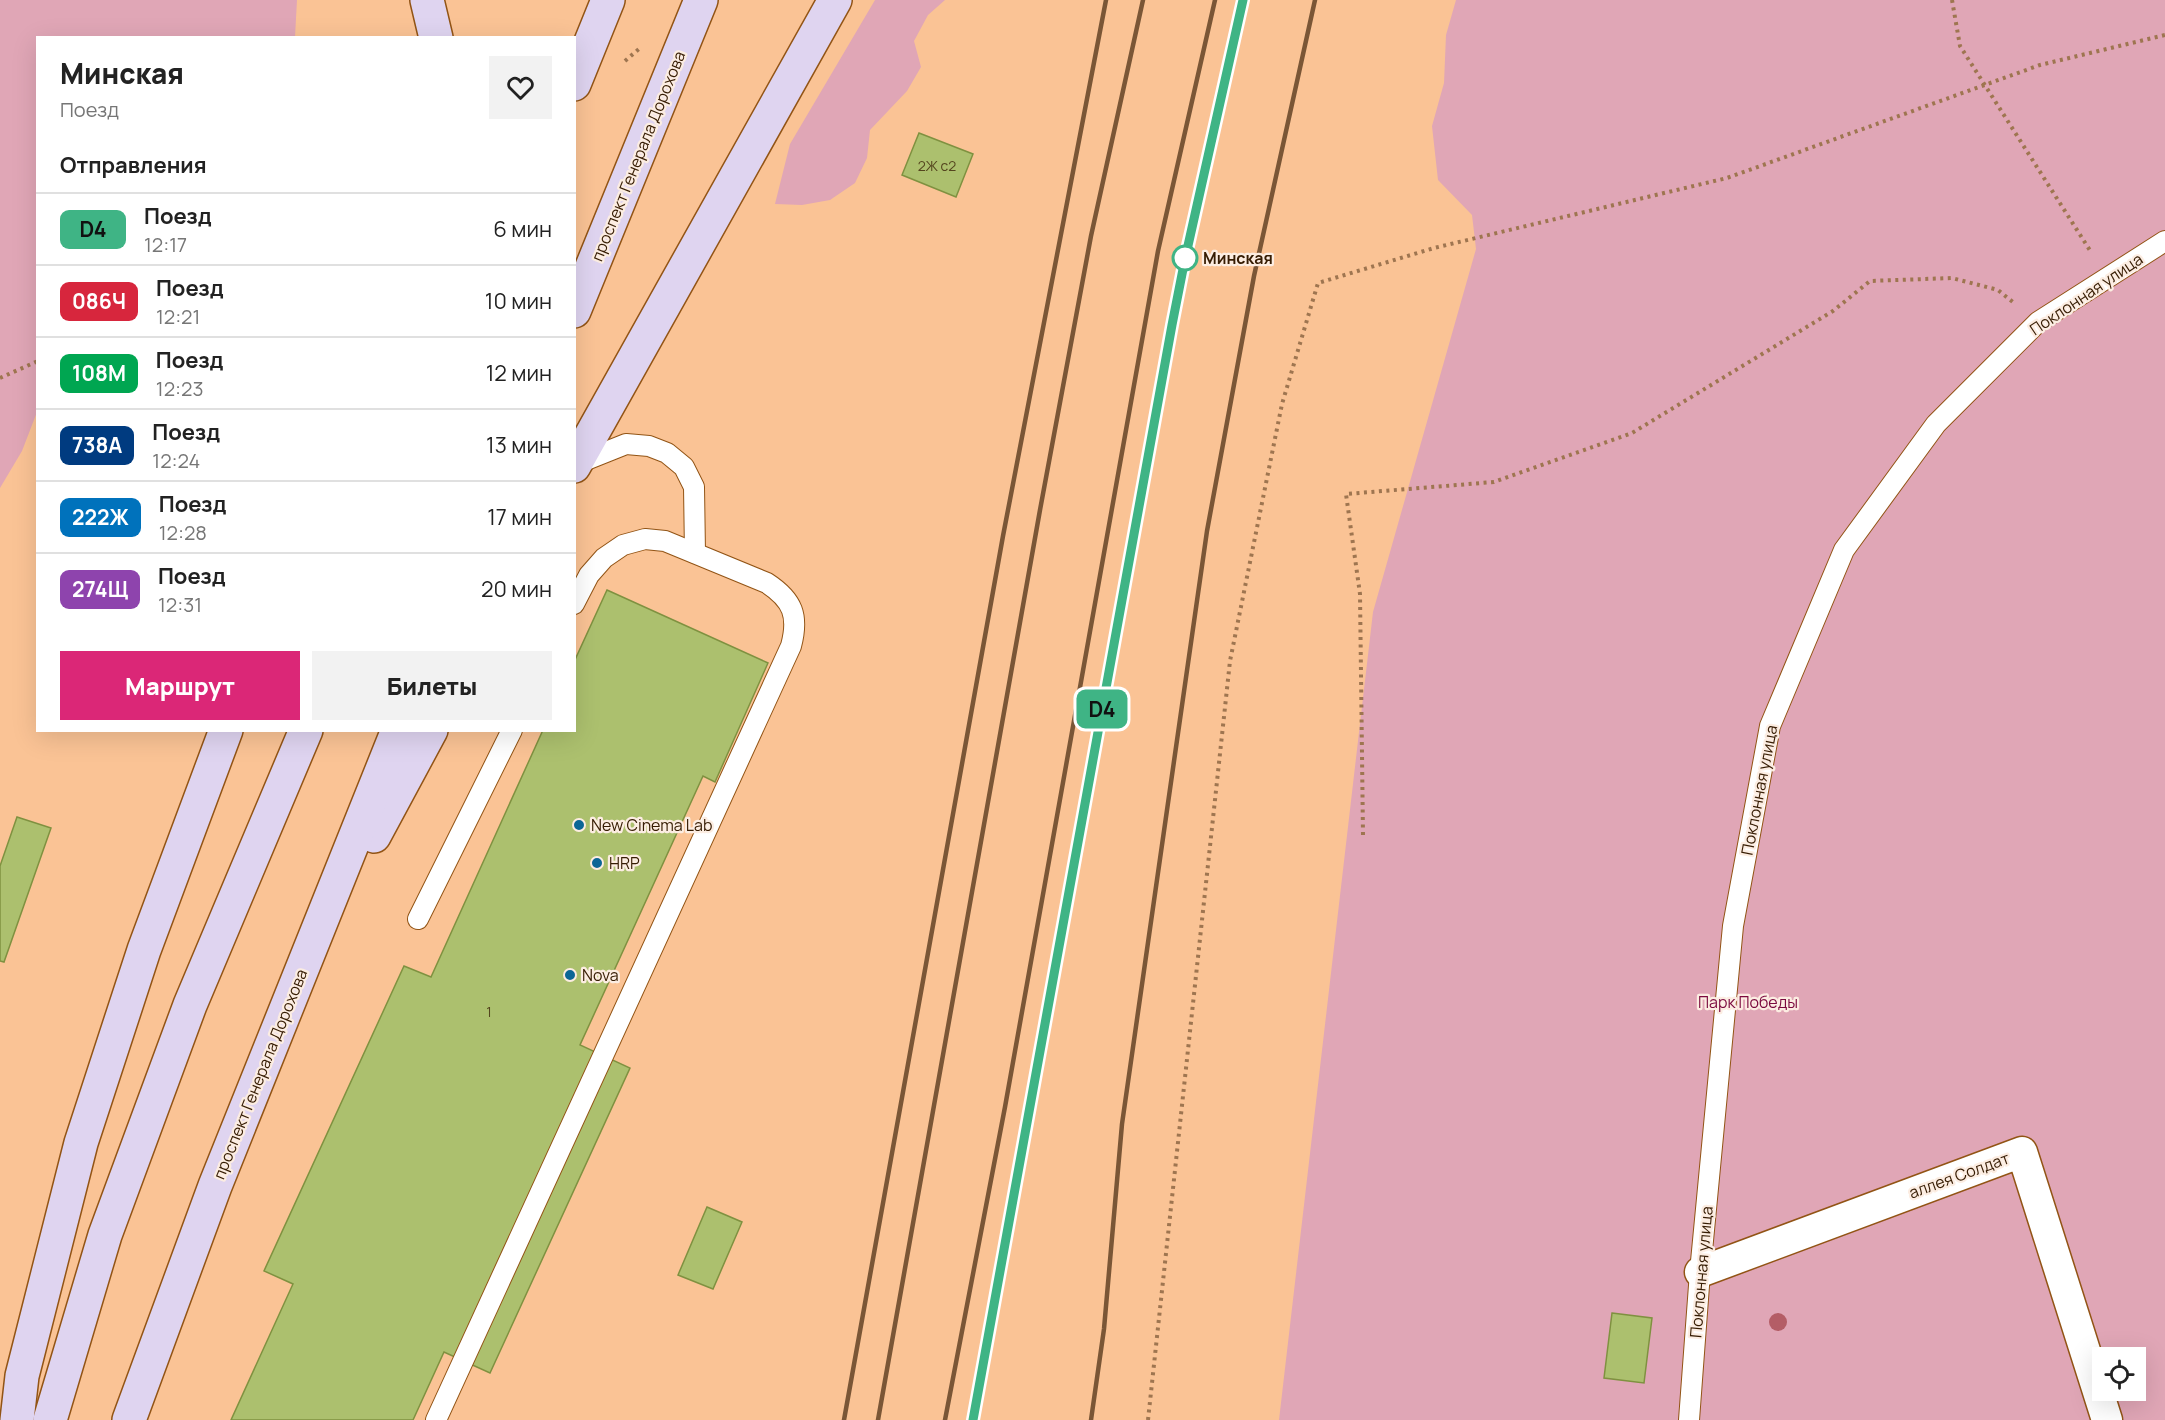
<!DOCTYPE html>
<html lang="ru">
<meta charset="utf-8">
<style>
:root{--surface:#fff;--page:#f2f2f2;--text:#222;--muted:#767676;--line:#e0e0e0;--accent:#db2777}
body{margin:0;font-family:Manrope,sans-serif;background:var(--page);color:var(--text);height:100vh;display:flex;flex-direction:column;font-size:22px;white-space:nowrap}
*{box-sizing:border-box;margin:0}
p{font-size:20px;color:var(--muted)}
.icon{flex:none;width:33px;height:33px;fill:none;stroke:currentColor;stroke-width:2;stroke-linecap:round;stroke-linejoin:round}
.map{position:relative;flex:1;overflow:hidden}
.sheet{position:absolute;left:36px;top:36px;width:540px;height:696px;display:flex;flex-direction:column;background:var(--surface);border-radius:0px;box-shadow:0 6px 24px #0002}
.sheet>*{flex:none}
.badge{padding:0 12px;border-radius:9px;font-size:21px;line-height:39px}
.fabs{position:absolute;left:2092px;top:1347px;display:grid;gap:12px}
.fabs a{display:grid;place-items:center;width:54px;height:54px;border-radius:0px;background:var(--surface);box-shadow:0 6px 24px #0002;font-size:30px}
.map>.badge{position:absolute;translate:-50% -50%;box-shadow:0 0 0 3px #fff}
h2{padding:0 24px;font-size:22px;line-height:54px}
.round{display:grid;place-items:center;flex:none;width:63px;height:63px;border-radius:0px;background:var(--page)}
.headline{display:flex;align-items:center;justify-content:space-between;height:102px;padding:0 24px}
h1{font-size:28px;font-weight:800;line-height:45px}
.cta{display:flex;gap:12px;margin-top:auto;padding:12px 24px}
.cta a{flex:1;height:69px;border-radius:0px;background:var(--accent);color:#fff;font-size:24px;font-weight:800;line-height:69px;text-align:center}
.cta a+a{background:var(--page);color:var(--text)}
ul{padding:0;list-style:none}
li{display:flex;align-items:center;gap:18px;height:72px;padding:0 24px;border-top:2px solid var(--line)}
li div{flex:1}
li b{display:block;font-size:22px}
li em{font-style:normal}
li .badge{min-width:66px;font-weight:700;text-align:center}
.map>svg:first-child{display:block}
</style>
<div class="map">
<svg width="2165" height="1420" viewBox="0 0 2165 1420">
<rect width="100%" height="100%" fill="#fac395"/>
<g fill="#e0a6b6" fill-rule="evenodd">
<polygon points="0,0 297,0 295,37 38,38 37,412 22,451 0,488"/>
<polygon points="875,0 945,0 928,15 914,41 921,67 907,91 870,130 867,158 855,183 830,200 802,205 775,204 790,144"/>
<path d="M1456,0H2165V1420H1279L1373,612L1476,249L1472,215L1438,180L1432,126L1444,83L1446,35ZM2103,1358H2136V1390H2103Z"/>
</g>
<g fill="#acc06e" stroke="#7f9140" stroke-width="1.5">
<polygon points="919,133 973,154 956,197 902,175"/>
<polygon points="607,590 768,663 715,782 703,776 580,1045 630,1068 490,1373 444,1352 413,1420 231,1420 293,1284 264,1271 404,966 431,977 543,730 574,730 574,662"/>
<polygon points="17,817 51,828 4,962 0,961 0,866"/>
<polygon points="707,1207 742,1222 713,1289 678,1275"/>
<polygon points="1612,1313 1652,1318 1644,1383 1604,1378"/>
</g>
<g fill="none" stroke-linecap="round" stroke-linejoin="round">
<g stroke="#925415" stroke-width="22">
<g id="service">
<polyline points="576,464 626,444 649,446 667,453 684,467 694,487 695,553"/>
<polyline points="418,919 512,730"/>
<path d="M436,1420L791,646C799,616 793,600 767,583L665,541L645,539L623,545L604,558L589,575L574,604"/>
<polyline points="1689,1420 1700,1272 1733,926 1770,726 1844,550 1936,424 2038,322 2165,241"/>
</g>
</g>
<g stroke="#925415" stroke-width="33">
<polyline id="pedestrian" points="1700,1272 2022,1152 2107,1420"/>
</g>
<g stroke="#925415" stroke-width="36">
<g id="secondary">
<polyline points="427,0 436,38"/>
<polyline points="574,84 608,0"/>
<polyline points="574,311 701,0"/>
<polyline points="574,466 835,0"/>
<polyline points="374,836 431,730"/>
<polyline points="17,1420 22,1376 81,1143 144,950 226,730"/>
<polyline points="50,1420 105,1235 190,1005 306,730"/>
<polyline points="129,1420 215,1186 398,730"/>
</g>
</g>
<g stroke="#9e7550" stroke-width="4" stroke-dasharray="3 4.5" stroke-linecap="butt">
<polyline points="1952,0 1960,46 2091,252"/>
<polyline points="625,61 640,48"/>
<polyline points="0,378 38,361"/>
<polyline points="1363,835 1360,594 1346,494 1494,482 1632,433 1833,311 1870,281 1952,278 1998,290 2014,303"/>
<polyline points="1148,1420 1230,661 1282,404 1318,283 1434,248 1727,178 2040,65 2165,35"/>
</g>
<use href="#service" stroke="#fff" stroke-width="20"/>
<use href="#pedestrian" stroke="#fff" stroke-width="30"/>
<use href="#secondary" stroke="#dfd4f0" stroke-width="33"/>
<g stroke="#7a5636" stroke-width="4.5">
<polyline points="844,1420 1003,536 1106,0"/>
<polyline points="878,1420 1040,510 1091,236 1143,0"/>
<polyline points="945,1420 1005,1107 1158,251 1215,0"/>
<polyline points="973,1420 1135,524 1185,259 1243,0"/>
<polyline points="1091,1420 1104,1329 1122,1124 1207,531 1254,276 1315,0"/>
</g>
</g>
<circle fill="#b45d66" cx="1778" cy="1322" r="9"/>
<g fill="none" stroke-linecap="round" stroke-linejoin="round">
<g stroke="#fff" stroke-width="14">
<polyline id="line" points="973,1420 1172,325 1185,259 1243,0"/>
</g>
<use href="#line" stroke="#3fb485" stroke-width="9"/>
</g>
<circle fill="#fff" stroke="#3fb485" stroke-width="3" cx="1185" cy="258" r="12"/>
<g fill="#0c6696" stroke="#fcede2" stroke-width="2">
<circle cx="579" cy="825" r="6"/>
<circle cx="597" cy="863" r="6"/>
<circle cx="570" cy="975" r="6"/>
</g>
<g text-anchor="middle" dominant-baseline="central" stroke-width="4.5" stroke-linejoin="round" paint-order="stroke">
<g font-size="14" fill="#54451e">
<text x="937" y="165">2Ж с2</text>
<text x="489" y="1011">1</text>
</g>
<g font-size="16" fill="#361c03" stroke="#fcede2">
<text transform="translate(638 156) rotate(-68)">проспект Генерала Дорохова</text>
<text transform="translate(2086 294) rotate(-34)">Поклонная улица</text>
<text transform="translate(1759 790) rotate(-79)">Поклонная улица</text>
<text transform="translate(260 1074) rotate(-68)">проспект Генерала Дорохова</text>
<text transform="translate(1959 1175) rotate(-20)">аллея Солдат</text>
<text transform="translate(1701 1272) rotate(-85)">Поклонная улица</text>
</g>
<g font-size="16" font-weight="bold" fill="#361c03" stroke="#fcede2" text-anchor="start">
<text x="1203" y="258">Минская</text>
</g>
<g font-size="16" fill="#361c03" stroke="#fcede2" text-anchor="start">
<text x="591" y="825">New Cinema Lab</text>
<text x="609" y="863">HRP</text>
<text x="582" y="975">Nova</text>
</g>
<g font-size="16" fill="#7b0a3f" stroke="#fcede2">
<text x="1748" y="1002">Парк Победы</text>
</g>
</g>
</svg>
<div class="fabs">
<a><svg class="icon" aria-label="locate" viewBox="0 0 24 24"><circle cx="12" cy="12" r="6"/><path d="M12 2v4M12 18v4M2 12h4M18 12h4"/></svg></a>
</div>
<b class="badge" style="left:1102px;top:709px;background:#3fb485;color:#111">D4</b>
<section class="sheet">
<div class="headline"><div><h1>Минская</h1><p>Поезд</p></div><a class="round"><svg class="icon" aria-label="heart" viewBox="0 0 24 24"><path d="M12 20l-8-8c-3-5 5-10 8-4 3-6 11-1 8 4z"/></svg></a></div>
<h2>Отправления</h2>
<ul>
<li><span class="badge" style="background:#3fb485;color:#111">D4</span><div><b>Поезд</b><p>12:17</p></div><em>6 мин</em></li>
<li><span class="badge" style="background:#d7263d;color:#fff">086Ч</span><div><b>Поезд</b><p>12:21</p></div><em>10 мин</em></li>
<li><span class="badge" style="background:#00a651;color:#fff">108М</span><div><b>Поезд</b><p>12:23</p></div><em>12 мин</em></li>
<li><span class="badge" style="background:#003b80;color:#fff">738А</span><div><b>Поезд</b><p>12:24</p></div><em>13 мин</em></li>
<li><span class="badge" style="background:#0072bc;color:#fff">222Ж</span><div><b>Поезд</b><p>12:28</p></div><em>17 мин</em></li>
<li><span class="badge" style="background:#8e44ad;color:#fff">274Щ</span><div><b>Поезд</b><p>12:31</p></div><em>20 мин</em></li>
</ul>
<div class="cta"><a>Маршрут</a><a>Билеты</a></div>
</section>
</div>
